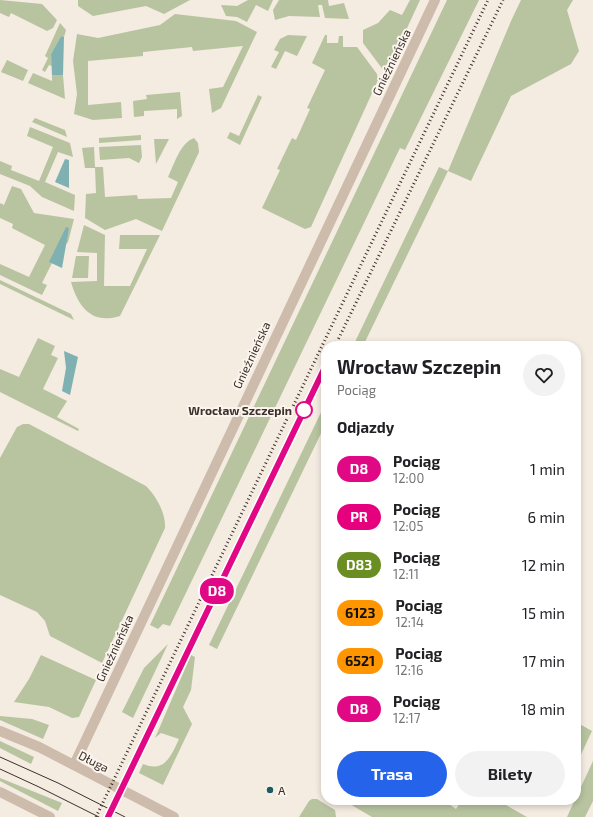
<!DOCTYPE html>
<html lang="pl">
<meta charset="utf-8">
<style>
:root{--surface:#fff;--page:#f2f2f2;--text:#202124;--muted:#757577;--accent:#2563eb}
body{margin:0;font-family:"Exo 2",sans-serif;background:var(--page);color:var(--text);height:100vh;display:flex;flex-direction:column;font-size:15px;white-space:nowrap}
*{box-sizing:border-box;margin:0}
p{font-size:13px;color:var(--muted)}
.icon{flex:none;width:22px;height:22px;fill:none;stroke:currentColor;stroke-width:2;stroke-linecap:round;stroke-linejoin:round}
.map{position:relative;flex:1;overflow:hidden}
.side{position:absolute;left:321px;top:341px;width:260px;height:464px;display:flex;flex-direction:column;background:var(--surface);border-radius:16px;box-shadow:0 2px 6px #0003}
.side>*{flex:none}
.badge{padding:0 8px;border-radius:13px;font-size:14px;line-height:26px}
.map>.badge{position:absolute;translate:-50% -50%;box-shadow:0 0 0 2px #fff}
h2{padding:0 16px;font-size:15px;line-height:36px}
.round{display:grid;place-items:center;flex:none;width:42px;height:42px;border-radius:21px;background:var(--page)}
.summary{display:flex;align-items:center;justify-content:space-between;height:68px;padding:0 16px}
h1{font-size:19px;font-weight:700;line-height:30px}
.button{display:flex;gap:8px;margin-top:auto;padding:8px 16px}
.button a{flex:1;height:46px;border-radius:24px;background:var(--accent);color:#fff;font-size:16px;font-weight:700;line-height:46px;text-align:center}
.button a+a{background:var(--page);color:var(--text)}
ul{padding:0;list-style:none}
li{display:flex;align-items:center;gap:12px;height:48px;padding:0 16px}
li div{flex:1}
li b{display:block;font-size:15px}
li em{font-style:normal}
li .badge{min-width:44px;font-weight:700;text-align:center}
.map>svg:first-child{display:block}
</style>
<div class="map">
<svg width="593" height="817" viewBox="0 0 593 817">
<rect width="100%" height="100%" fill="#f4ebe1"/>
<g fill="#b8c4a0">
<polygon points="0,0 42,4 57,20 53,28 47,31 11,13 9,17 0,13"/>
<polygon points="78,0 190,0 164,14 146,6 93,16 78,6"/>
<polygon points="248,0 273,0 268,11 256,5 247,22 237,17 226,16 221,5 237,6"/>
<polygon points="279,0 328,0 329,6 344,3 349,19 325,18 322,5 318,5 320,17 289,16 275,20 273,10"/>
<polygon points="410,0 420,0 396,52 384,71 363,43 363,30 378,23 390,10 402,15"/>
<polygon points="447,0 479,0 405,150 400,148 170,626 163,624 158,629 150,625"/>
<polygon points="521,0 573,0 567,10 579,51 571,64 511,96 471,181 448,171 363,346 353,346 439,167 448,171 511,21"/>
<polygon points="175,14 236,21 257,32 221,108 212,113 209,89 223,87 243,46 193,51 192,47 143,52 143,56 88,61 88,105 121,102 122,118 93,120 74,114 77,94 73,61 77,34 98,38 160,25"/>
<polygon points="60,23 66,30 64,37 61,36 51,54 52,66 49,65 45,72 42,70 48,58 45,56"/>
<polygon points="288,35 307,36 297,56 285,51 276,69 271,67 279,52 274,50 280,39"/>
<polygon points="325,35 327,35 327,43 338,43 339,36 343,36 343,47 357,47 377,74 378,80 311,227 305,229 262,208 280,170 277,169 292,138 296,140 310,109 307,108 325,70 312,63"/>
<polygon points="7,60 28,70 23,81 1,72"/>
<polygon points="33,73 52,81 52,75 63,75 65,99 28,83"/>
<polygon points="180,92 182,116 177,119 177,109 144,111 144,116 134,117 133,101 147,99 146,95"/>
<polygon points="258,95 262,97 240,145 227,138 230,132 239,136"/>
<polygon points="35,118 65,130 67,137 32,122"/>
<polygon points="30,127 70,143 73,157 58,152 45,182 75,195 74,211 42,197 30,186 0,174 0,161 12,166 11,170 39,181 53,147 27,136"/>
<polygon points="141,135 141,140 99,143 99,138"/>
<path d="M194,138L198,143L199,152L162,231L136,219L105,230L85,218L86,194L96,193L95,168H85L82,148L94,147L95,167H103L105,197L137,195L138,199L171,198L178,182L168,177C174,165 180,143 194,138Z"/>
<polygon points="154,139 169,139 156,164"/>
<polygon points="141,145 142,157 139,163 129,158 100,160 99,147"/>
<polygon points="12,186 21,189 34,213 74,219 65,254 68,242 50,262 52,263 42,283 47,285 42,295 0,275 0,264 29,277 45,245 12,228 13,224 0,218 0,203 4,205"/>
<path d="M84,225L105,235L104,286H130L147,249H119L120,235H160L120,316C91,325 78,306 71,282L97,281V253L77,252Z"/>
<polygon points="76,256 89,256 88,278 72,278"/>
<polygon points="0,280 71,314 74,320 0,284"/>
<polygon points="38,338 55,346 51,355 58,358 43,389 67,401 57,417 79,429 78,431 0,392 0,369 19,377"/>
<polygon points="326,402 326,423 217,649 209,645"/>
<path d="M23,424H29L146,486C156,496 166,513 165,528L102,663L50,636L45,621L37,612L0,595V458L17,427Z"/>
<polygon points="168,644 133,718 122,712 144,668"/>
<polygon points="41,655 96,680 79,717 72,718 49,707 14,702 29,679"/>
<path d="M191,655L195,657L191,690L183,707L192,724L163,785L139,773L143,764C165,773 171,756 179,739L161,733L155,738Z"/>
<polygon points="0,716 32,719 49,725 43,739 0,720"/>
<polygon points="576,722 592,731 576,765"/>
<polygon points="0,741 34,757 31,764 0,748"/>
<polygon points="593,761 593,801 585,817 567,817"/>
<polygon points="0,778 62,803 58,811 0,781"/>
<polygon points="312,799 317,799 335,810 336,817 299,817 309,801"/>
<polygon points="343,800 443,800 456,809 462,800 497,800 527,817 372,817"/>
</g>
<g fill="#7fb0b2">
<polygon points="61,36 64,37 63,75 52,75 51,54"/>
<polygon points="65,159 69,160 69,188 55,182"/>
<polygon points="66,227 69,228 62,268 49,262"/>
<polygon points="64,351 78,357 70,395 62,391 66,368"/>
</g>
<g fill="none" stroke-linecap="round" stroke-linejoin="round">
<polyline stroke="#cdbbac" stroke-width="10" points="74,765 435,0"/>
<g stroke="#cdbbac" stroke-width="10">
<polyline points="0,731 39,747 174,817"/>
<polyline points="0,792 50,817"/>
</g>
<g stroke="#3b302b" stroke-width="1">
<polyline points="0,757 58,783 125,817"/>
<polyline points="0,769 39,787 99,817"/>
</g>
<g stroke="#3b302b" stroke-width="3" stroke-dasharray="1 3" stroke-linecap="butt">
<polyline points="335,346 503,0"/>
<polyline points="96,817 488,0"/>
<polyline points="108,817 326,365"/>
</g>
</g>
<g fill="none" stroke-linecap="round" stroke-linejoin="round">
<g stroke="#fff" stroke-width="9">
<polyline id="line" points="108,817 326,365"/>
</g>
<use href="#line" stroke="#e00885" stroke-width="6"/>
</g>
<circle fill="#fff" stroke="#e00885" stroke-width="2" cx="304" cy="410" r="8"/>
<circle fill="#1f5a5e" stroke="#fbf5ee" stroke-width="1.5" cx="270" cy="790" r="4"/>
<g text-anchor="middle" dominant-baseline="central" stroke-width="4" stroke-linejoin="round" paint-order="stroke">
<g font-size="12" fill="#3b302b" stroke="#fbf5ee">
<text transform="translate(391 62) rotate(-64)">Gnieźnieńska</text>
<text transform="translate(251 355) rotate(-65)">Gnieźnieńska</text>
<text transform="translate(114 648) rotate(-65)">Gnieźnieńska</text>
<text transform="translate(94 761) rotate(27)">Długa</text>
</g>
<g font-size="12" font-weight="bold" fill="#3b302b" stroke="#fbf5ee" text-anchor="end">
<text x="292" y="410">Wrocław Szczepin</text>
</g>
<g font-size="12" fill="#3b302b" stroke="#fbf5ee" text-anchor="start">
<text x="278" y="790">A</text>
</g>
</g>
</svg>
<b class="badge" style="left:217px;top:591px;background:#e00885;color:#fff">D8</b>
<section class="side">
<div class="summary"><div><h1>Wrocław Szczepin</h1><p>Pociąg</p></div><a class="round"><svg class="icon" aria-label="heart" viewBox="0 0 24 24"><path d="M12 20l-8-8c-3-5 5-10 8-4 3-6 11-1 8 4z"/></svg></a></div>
<h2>Odjazdy</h2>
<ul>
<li><span class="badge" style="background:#e00885;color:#fff">D8</span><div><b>Pociąg</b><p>12:00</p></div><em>1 min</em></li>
<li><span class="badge" style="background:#e6007e;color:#fff">PR</span><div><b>Pociąg</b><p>12:05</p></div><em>6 min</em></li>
<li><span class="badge" style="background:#6b8e23;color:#fff">D83</span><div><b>Pociąg</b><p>12:11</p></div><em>12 min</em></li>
<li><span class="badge" style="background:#ff9500;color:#111">6123</span><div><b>Pociąg</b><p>12:14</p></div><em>15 min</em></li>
<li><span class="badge" style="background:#ff9500;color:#111">6521</span><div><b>Pociąg</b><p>12:16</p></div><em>17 min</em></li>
<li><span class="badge" style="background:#e00885;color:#fff">D8</span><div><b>Pociąg</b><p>12:17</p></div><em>18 min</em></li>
</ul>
<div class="button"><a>Trasa</a><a>Bilety</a></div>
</section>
</div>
